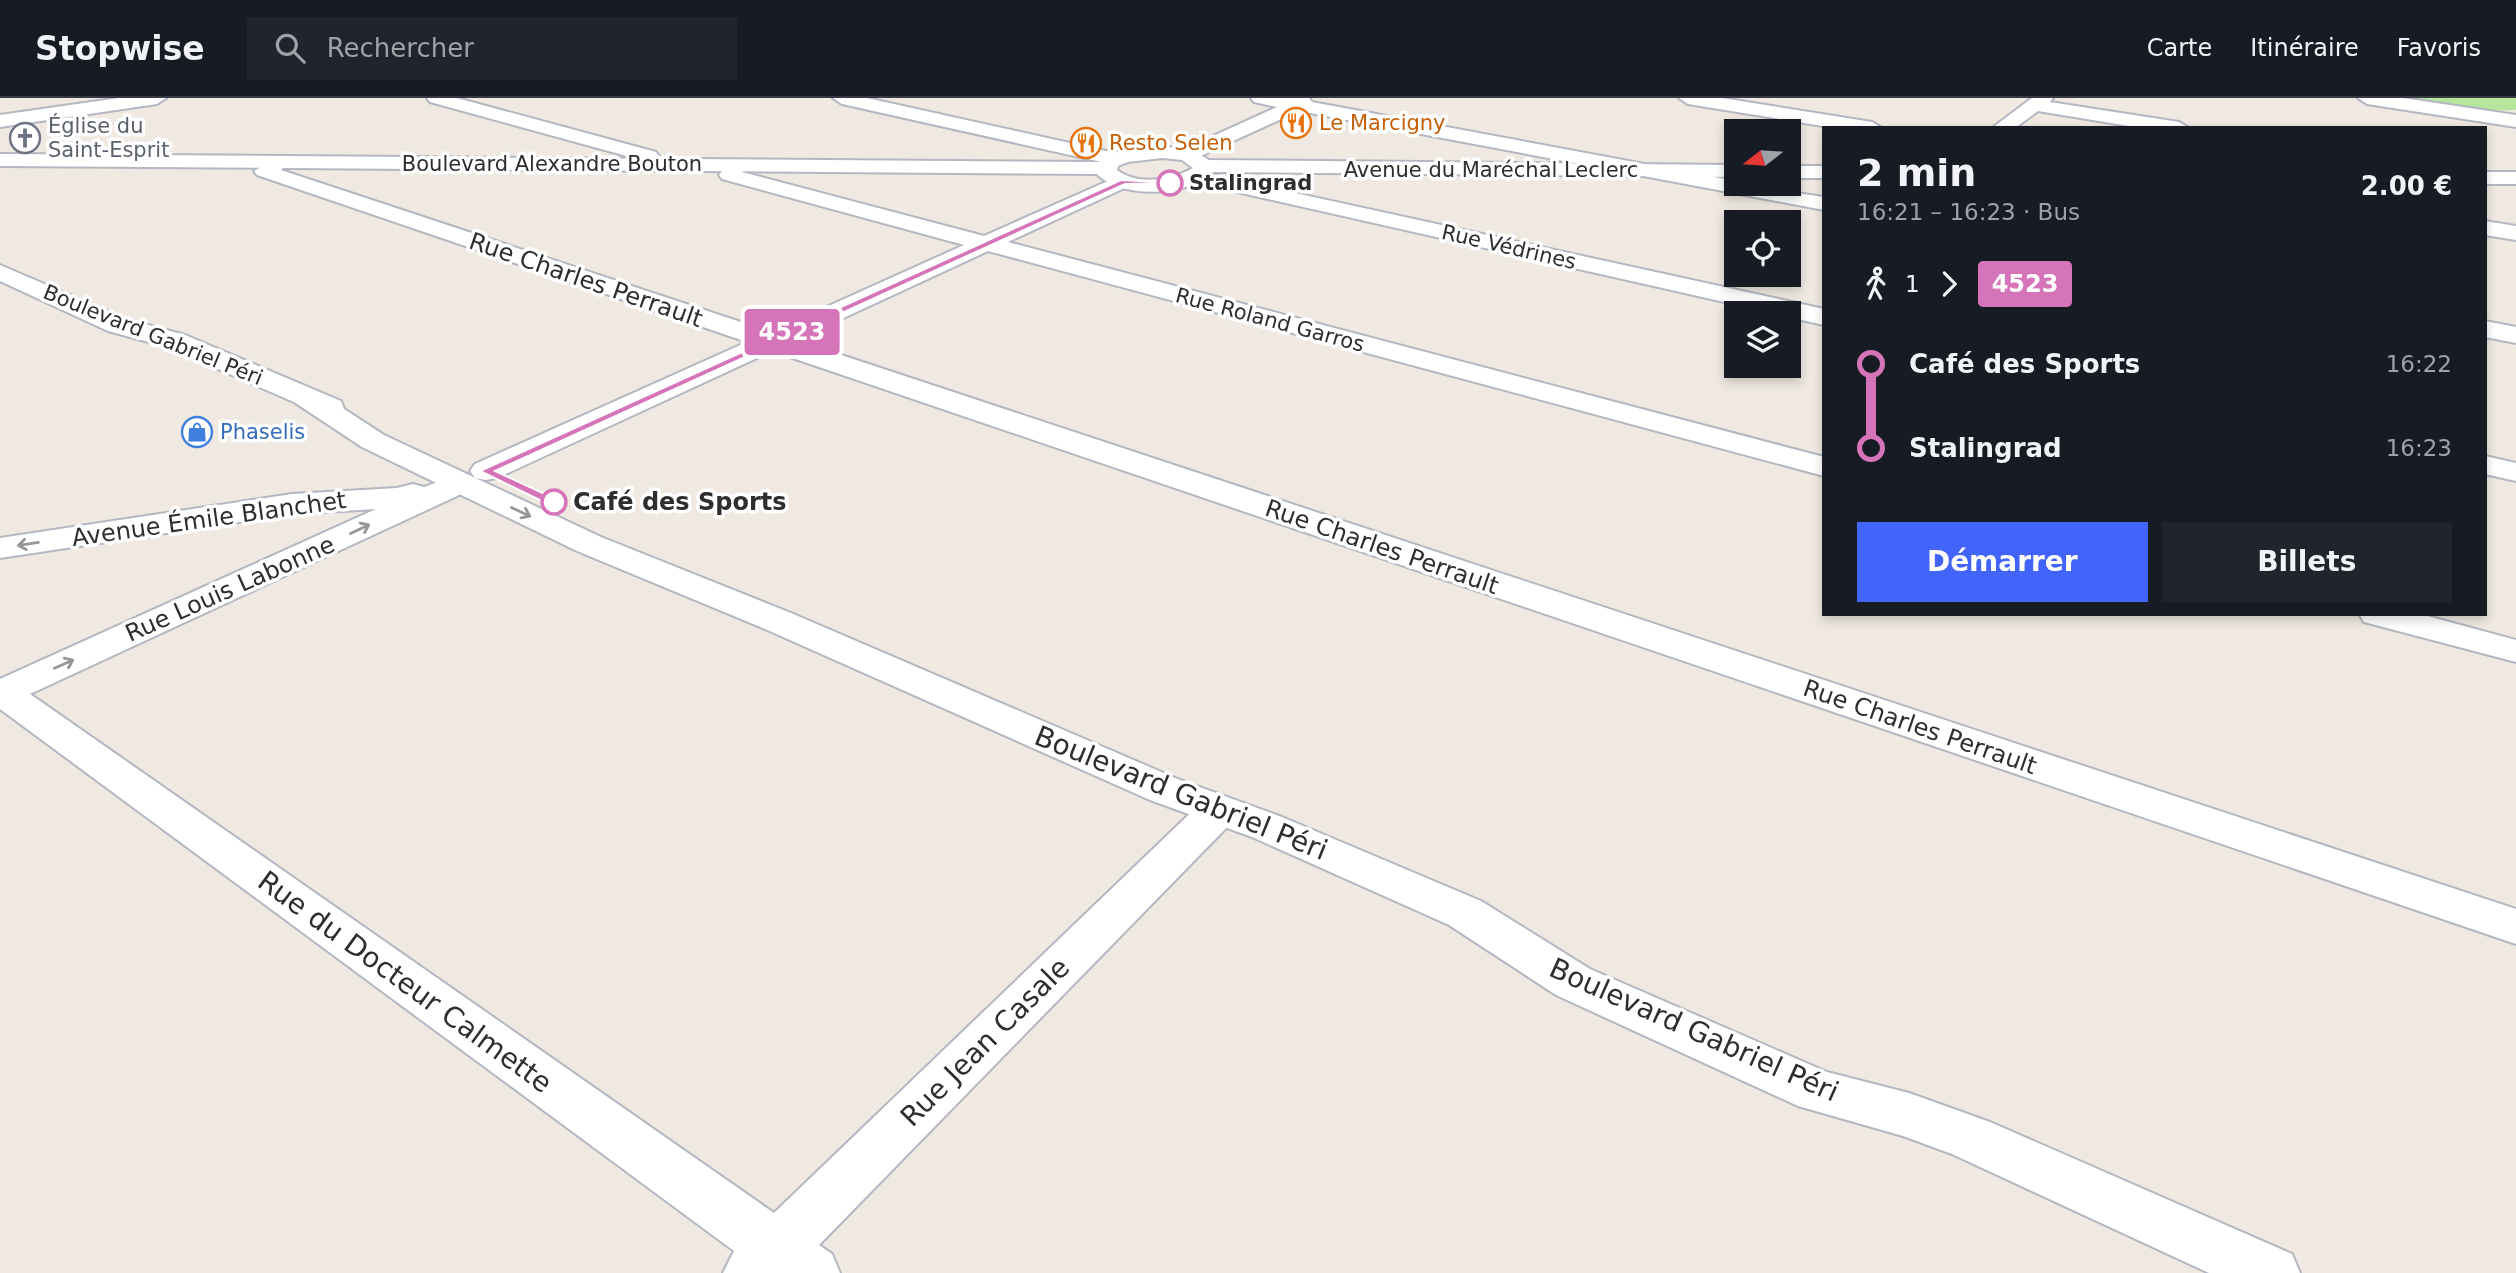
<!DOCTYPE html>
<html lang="fr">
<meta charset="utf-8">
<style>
:root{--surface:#171b24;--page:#20242c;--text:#f1f3f6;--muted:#9ea1a6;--line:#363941;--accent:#4264fb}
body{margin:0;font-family:"DejaVu Sans",sans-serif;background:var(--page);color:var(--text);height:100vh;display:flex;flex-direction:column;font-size:26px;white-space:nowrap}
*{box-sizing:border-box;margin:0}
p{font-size:23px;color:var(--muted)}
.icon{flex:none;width:38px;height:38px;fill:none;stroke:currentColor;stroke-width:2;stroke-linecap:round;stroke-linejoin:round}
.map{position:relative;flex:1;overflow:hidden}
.sheet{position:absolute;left:1822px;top:28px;width:665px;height:490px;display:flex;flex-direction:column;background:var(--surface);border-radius:0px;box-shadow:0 4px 10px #0003}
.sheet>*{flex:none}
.badge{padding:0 14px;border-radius:5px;font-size:24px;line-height:46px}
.needle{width:46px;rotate:253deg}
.buttons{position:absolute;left:1724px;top:21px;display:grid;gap:14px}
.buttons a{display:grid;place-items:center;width:77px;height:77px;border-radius:0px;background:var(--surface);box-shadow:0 4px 10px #0003;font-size:35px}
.map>.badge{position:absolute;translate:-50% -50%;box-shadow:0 0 0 4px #fff}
.legs{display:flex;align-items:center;gap:10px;height:77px;padding:0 35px;font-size:23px}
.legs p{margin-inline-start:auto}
.summary{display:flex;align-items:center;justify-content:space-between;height:119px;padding:0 35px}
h1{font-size:38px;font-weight:800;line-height:52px}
.cta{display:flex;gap:14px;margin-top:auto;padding:14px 35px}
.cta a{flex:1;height:80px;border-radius:0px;background:var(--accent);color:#fff;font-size:28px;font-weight:800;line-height:80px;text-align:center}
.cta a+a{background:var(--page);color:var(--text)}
ul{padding:0 35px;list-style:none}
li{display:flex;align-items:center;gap:24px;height:84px;font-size:26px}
li i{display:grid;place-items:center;width:10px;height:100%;margin:0 9px;background:currentColor}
li i::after{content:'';width:18px;height:18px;margin:-9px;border:5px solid;border-radius:50%;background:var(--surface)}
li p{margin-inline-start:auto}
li:first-child i{background:linear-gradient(#0000 50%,currentColor 0)}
li:last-child i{background:linear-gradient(currentColor 50%,#0000 0)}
header{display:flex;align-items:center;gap:42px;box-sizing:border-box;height:98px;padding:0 35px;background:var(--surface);border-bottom:2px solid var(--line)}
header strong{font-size:33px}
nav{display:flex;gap:38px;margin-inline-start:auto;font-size:24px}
.search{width:490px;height:63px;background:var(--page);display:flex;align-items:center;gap:18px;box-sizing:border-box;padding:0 24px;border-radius:0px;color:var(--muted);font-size:26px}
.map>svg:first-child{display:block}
</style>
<header>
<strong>Stopwise</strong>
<div class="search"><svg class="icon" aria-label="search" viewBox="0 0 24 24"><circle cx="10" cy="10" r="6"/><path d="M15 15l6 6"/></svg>Rechercher</div>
<nav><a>Carte</a><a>Itinéraire</a><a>Favoris</a></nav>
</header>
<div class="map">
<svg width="2516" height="1175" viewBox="0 0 2516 1175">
<rect width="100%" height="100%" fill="#efe9e1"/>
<polygon fill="#b6e59e" points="2392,0 2516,0 2516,12 2479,13"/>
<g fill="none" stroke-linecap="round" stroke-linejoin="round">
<g stroke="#b4b7c1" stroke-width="4">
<g id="minor">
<polygon points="119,0 166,0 157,6 0,29 0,17"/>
<polygon points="427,0 457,0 656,54 659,58 647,70 633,70 630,66 634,60 430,4"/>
<polygon points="833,0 867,0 1115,55 1125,61 1115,67 842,6"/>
<polygon points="1251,0 1309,0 1312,4 1736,83 1736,86 1824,99 1824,112 1299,13 1194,61 1180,61 1177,57 1180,53 1277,9 1254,4"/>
<polygon points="1679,0 1722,0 1872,24 1882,30 1835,30 1688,6"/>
<polygon points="2032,0 2053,0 2050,4 2179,24 2189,30 2141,30 2038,13 2015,30 1992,30"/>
<polygon points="2358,0 2403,0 2516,17 2516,29 2367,6"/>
<polygon points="278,59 288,65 281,72 771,234 964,147 722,81 719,77 730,63 744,63 747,67 742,74 984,138 1117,79 1131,79 1135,83 1131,87 1008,144 1824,359 1824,378 988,153 796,242 2516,811 2516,846 772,253 497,380 486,382 475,380 470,373 475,366 747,244 257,77 254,73"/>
<polygon points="1195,73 1824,211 1824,227 1788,219 1788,215 1773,215 1188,83 1184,79 1188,75"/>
<polygon points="2485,123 2516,128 2516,142 2485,137"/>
<polygon points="2485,223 2516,229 2516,245 2485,239"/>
<polygon points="2485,358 2516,365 2516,383 2485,376"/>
<polygon points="459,376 470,378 475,385 470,392 30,596 774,1115 1203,703 1218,699 1233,703 1239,713 1233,723 819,1147 832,1156 840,1175 723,1175 734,1153 0,611 0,581 376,411 292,416 0,460 0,440 292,396 397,390 413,386 424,389"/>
<polygon points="2359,516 2420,516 2516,542 2516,564 2364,524"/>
</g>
</g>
<g stroke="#b4b7c1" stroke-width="4">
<g id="tertiary">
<path d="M1162,48L1194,53L1209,62L1736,67V79L1212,74C1189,99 1121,101 1097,76L0,68V56L1099,64L1117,54ZM1162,60L1182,62L1193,70C1171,82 1138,88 1117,72L1118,68L1128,64Z"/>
<rect x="1788" y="68" width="36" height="12"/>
<rect x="2485" y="74" width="31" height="12"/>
</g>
</g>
<g stroke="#b4b7c1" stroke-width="4">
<polygon id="secondary" points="0,167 126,221 185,237 341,303 344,311 384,337 601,439 791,515 1180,682 1282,719 1481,803 1590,871 1827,974 1909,995 1990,1024 2292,1156 2300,1175 2209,1175 1952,1056 1903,1038 1798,1008 1556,897 1449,827 1252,739 1150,702 765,531 577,453 362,349 294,304 167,249 108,233 0,183"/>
</g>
<use href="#minor" fill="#fff" fill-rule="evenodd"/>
<use href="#tertiary" fill="#fff" fill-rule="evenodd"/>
<use href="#secondary" fill="#fff" fill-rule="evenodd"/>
</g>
<defs><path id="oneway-shaft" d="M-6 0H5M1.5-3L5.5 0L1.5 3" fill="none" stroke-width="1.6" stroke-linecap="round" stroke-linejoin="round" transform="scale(1.75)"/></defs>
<g stroke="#969696">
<use href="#oneway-shaft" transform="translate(521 414) rotate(25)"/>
<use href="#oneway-shaft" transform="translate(360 431) rotate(-25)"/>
<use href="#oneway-shaft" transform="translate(28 446) rotate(171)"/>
<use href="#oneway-shaft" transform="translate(64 566) rotate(-24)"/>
</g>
<polygon fill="#d674ba" stroke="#fff" stroke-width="2" points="1121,82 1174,85 1125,86 495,373 558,402 558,407 550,407 480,373"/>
<defs>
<g id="restaurant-ring" transform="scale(1.575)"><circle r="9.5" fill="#fff" stroke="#e8710a" stroke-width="1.5"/><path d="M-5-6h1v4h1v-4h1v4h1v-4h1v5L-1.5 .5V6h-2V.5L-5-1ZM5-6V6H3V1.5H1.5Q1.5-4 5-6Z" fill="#e8710a"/></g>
<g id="church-ring" transform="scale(1.575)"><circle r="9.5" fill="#fff" stroke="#6b7280" stroke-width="1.5"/><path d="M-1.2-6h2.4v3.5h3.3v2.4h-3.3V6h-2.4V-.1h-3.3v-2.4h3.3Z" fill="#6b7280"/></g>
<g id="shop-ring" transform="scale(1.575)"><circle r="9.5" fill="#fff" stroke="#3f7fe0" stroke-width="1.5"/><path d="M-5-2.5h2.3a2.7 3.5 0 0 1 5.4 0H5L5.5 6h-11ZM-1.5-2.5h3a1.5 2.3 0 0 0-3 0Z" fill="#3f7fe0"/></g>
</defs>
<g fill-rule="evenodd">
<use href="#restaurant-ring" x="1296" y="25"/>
<use href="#church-ring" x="25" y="40"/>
<use href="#restaurant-ring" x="1086" y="45"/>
<use href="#shop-ring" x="197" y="334"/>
</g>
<g fill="#fff" stroke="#d674ba" stroke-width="3.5">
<circle cx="1170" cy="85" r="12"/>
<circle cx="554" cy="404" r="12"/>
</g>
<g text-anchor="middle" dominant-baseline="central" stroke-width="7" stroke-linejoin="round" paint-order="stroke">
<g font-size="21" fill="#c56008" stroke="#fff" text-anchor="start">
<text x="1319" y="25">Le Marcigny</text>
<text x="1109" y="45">Resto Selen</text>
</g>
<g font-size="21" fill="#5b616d" stroke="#fff" text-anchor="start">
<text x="48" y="28">Église du<tspan x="48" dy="24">Saint-Esprit</tspan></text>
</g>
<g font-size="21" fill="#2e2e2e" stroke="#fff">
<text x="552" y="66">Boulevard Alexandre Bouton</text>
<text x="1491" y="72">Avenue du Maréchal Leclerc</text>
<text transform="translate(1509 149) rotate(13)">Rue Védrines</text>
<text transform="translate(1270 222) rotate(15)">Rue Roland Garros</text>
<text transform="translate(153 237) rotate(22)">Boulevard Gabriel Péri</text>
</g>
<g font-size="21" font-weight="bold" fill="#2e2e2e" stroke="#fff" text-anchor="start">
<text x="1189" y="85">Stalingrad</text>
</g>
<g font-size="21" fill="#366cbe" stroke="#fff" text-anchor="start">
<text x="220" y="334">Phaselis</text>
</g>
<g font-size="24" fill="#2e2e2e" stroke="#fff">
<text transform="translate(586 182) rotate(19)">Rue Charles Perrault</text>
<text transform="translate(209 421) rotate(-8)">Avenue Émile Blanchet</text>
<text transform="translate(1382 449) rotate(19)">Rue Charles Perrault</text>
<text transform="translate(230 491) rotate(-24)">Rue Louis Labonne</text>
<text transform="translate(1920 629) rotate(19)">Rue Charles Perrault</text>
</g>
<g font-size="24" font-weight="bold" fill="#2e2e2e" stroke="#fff" text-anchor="start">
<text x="573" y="404">Café des Sports</text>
</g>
<g font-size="28" fill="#2e2e2e" stroke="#fff">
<text transform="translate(1181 695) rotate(22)">Boulevard Gabriel Péri</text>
<text transform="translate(405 884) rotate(36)">Rue du Docteur Calmette</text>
<text transform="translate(1694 932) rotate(24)">Boulevard Gabriel Péri</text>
<text transform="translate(985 944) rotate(-45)">Rue Jean Casale</text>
</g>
</g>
</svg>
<div class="buttons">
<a><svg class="needle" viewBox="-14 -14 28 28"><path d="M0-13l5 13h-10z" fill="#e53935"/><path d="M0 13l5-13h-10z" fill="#9ea1a6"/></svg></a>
<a><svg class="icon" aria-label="locate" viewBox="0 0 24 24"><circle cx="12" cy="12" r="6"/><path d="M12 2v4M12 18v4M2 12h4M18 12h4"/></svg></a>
<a><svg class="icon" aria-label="layers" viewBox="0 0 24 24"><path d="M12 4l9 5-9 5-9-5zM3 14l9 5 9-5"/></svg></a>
</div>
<b class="badge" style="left:792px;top:234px;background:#d674ba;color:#fff">4523</b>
<section class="sheet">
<div class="summary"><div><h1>2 min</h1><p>16:21 – 16:23 · Bus</p></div><b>2.00 €</b></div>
<div class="legs"><svg class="icon" aria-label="walk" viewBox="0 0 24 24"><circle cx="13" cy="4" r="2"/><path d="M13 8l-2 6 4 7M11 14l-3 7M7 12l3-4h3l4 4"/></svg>1<svg class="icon" aria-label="forward" viewBox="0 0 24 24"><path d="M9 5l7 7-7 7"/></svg><b class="badge" style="background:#d674ba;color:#fff">4523</b></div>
<ul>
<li><i style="color:#d674ba"></i><b>Café des Sports</b><p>16:22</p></li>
<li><i style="color:#d674ba"></i><b>Stalingrad</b><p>16:23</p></li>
</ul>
<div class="cta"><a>Démarrer</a><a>Billets</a></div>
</section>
</div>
